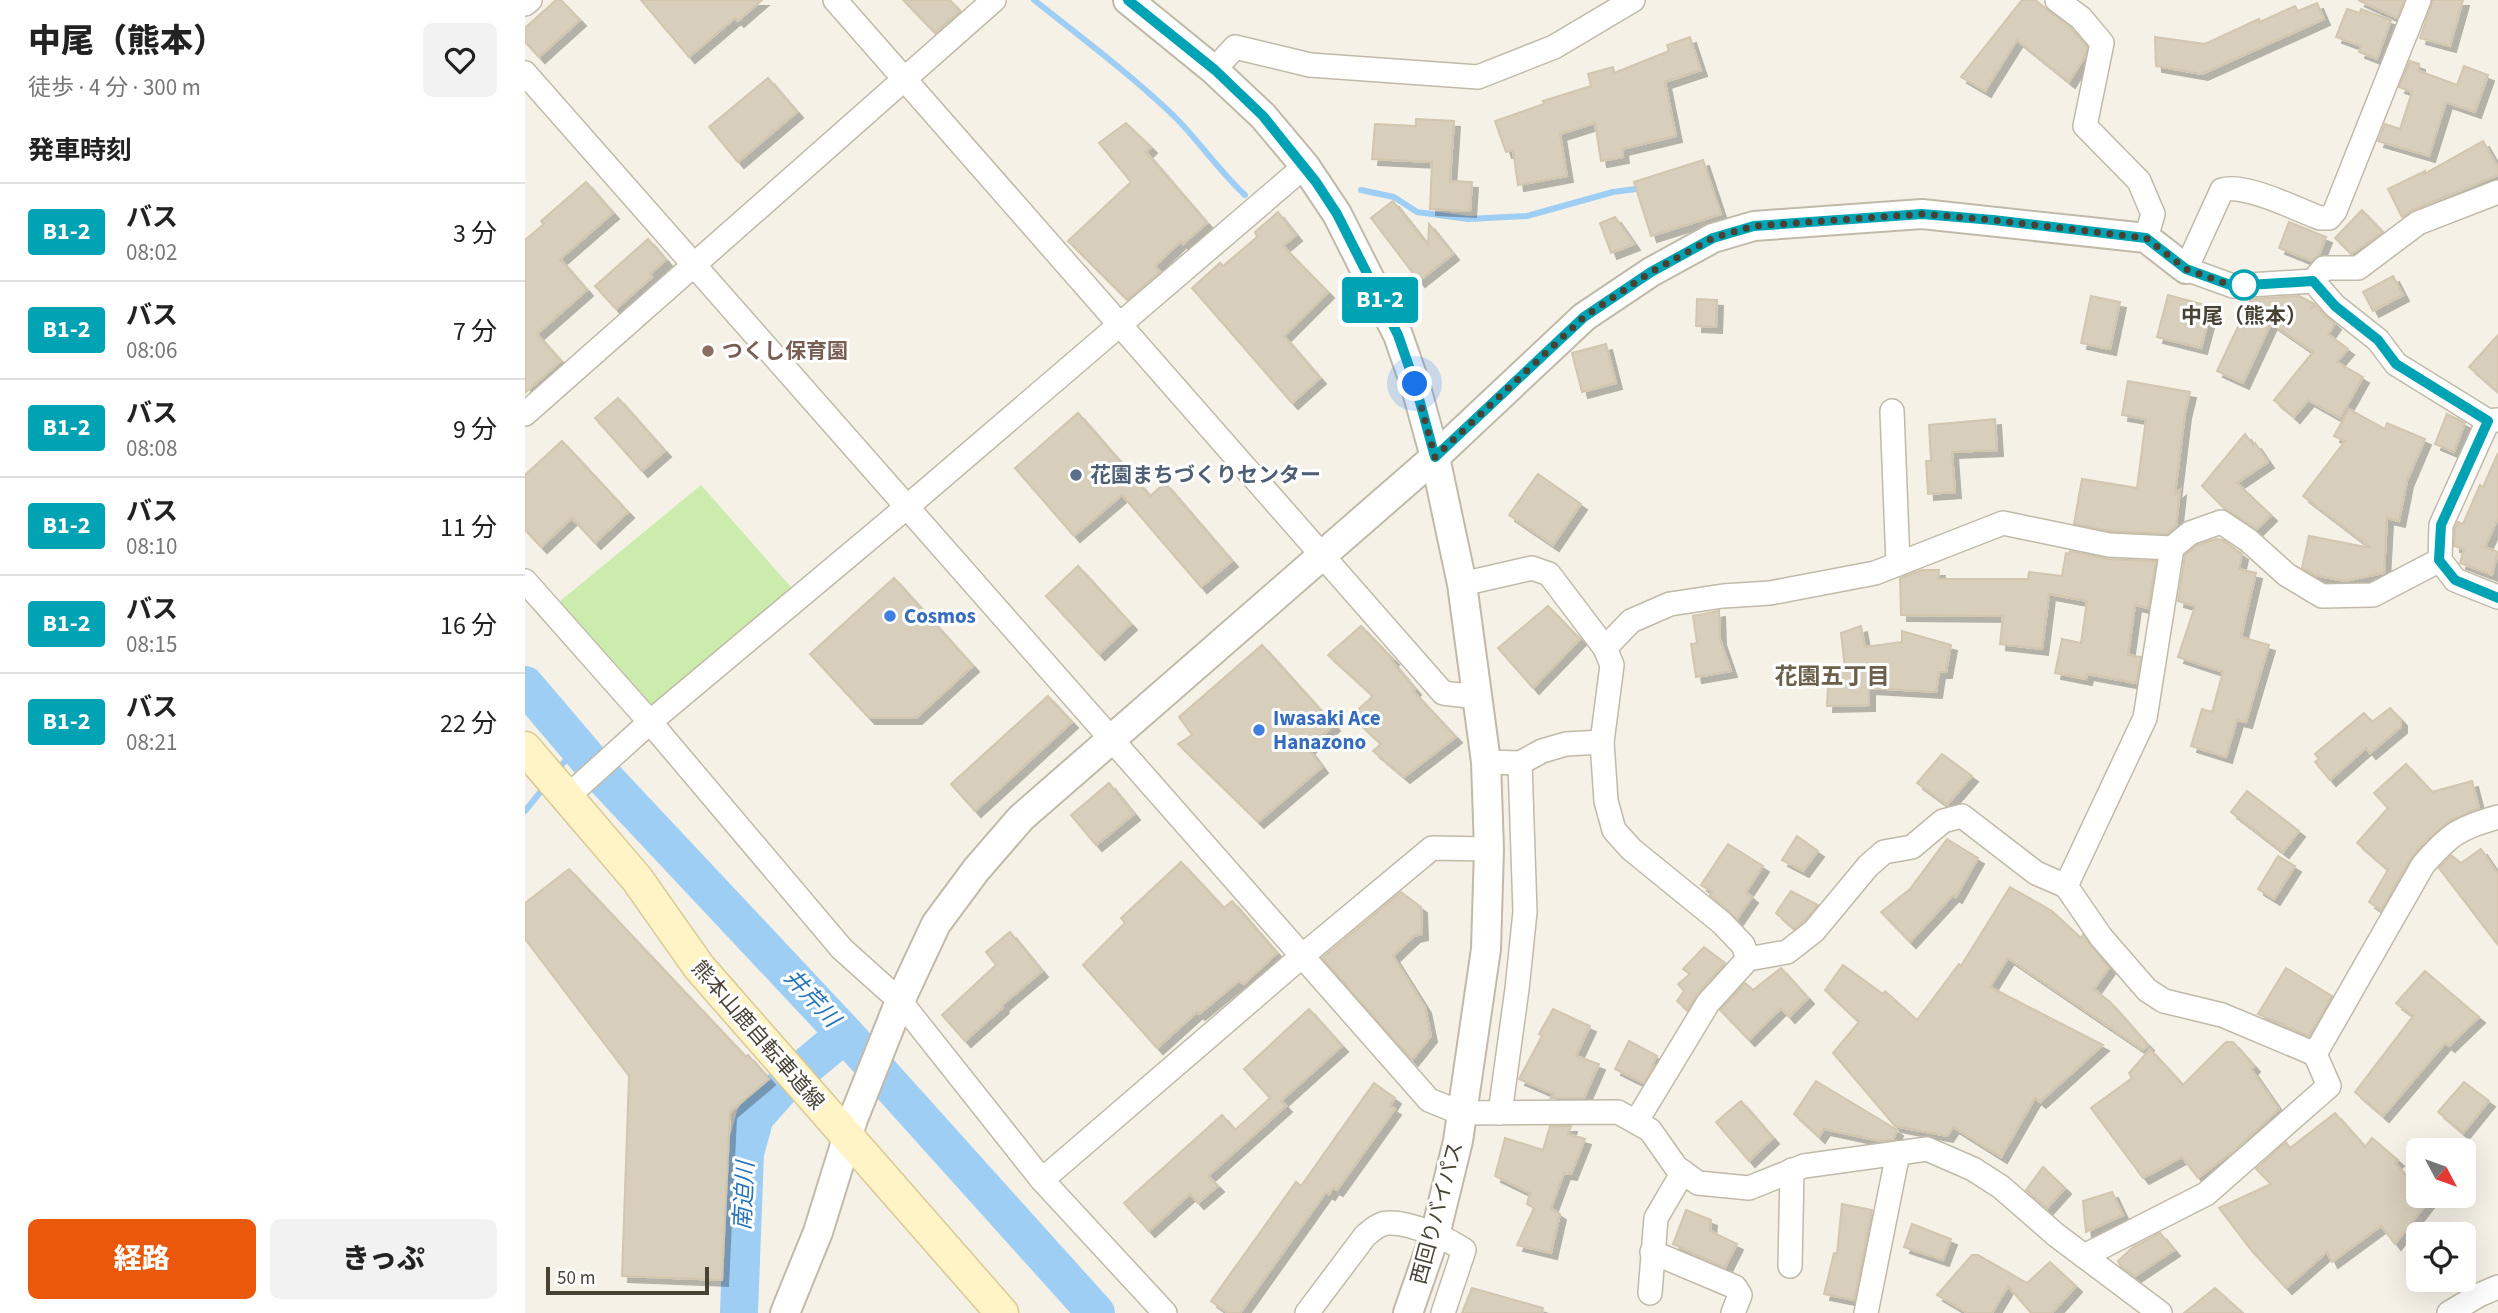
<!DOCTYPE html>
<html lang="ja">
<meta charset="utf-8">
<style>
:root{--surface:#fff;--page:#f2f2f2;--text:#222;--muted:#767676;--line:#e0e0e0;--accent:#ea580c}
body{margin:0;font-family:"Source Sans 3","Noto Sans JP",sans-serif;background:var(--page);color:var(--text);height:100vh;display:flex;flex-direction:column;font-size:26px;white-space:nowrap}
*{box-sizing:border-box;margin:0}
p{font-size:23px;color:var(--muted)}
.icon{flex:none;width:38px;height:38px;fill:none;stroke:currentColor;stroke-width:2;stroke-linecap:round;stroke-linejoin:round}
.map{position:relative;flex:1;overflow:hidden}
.details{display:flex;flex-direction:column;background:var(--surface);width:525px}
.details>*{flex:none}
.badge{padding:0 14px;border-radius:5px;font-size:24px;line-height:46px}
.needle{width:46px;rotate:131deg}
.tools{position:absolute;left:1881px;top:1138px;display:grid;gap:14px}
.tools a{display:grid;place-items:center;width:70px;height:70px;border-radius:10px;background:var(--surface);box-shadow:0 7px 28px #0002;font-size:35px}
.scale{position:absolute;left:21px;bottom:18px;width:163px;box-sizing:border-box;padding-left:7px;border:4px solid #484235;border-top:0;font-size:19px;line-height:24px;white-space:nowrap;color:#484235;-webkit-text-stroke:5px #fff;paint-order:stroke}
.you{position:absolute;width:35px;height:35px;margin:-18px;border:5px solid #fff;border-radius:50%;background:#1a73e8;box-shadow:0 0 0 10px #1a73e833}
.map>.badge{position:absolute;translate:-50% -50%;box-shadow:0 0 0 4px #fff}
h2{padding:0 28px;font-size:26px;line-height:63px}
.round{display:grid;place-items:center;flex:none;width:74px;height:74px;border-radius:10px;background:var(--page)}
.headline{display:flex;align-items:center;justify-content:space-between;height:119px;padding:0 28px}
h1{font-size:33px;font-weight:800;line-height:52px}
.button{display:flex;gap:14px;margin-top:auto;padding:14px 28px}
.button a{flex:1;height:80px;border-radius:10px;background:var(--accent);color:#fff;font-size:28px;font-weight:800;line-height:80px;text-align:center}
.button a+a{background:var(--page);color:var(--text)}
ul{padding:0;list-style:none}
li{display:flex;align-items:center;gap:21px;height:98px;padding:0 28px;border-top:2px solid var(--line)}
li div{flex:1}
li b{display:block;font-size:26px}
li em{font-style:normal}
li .badge{min-width:77px;font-weight:700;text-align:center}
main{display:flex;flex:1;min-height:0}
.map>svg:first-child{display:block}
</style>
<main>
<section class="details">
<div class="headline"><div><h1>中尾（熊本）</h1><p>徒歩 · 4 分 · 300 m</p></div><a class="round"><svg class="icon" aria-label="heart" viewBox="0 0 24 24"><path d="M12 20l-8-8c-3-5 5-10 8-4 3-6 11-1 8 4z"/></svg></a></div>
<h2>発車時刻</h2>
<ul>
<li><span class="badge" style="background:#00a3b4;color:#fff">B1-2</span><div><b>バス</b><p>08:02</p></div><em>3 分</em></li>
<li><span class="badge" style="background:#00a3b4;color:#fff">B1-2</span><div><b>バス</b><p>08:06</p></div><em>7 分</em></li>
<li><span class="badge" style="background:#00a3b4;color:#fff">B1-2</span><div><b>バス</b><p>08:08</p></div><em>9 分</em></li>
<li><span class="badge" style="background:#00a3b4;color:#fff">B1-2</span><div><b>バス</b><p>08:10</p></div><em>11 分</em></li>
<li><span class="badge" style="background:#00a3b4;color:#fff">B1-2</span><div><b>バス</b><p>08:15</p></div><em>16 分</em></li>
<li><span class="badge" style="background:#00a3b4;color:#fff">B1-2</span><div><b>バス</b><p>08:21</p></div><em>22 分</em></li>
</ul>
<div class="button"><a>経路</a><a>きっぷ</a></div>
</section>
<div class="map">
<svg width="1973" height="1313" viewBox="0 0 1973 1313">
<defs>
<filter id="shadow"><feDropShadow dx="6" dy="6" stdDeviation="0" flood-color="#0004"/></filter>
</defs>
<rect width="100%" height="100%" fill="#f5f1e7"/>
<polygon fill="#ccecad" points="176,485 266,587 129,708 34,602"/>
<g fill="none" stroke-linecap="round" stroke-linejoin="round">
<g stroke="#9fcef5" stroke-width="6">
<path d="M509,0C556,37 605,74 649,116C674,141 694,171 720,195"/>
<polyline points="836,190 869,197 892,212 943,219 1002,216 1088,192 1118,188"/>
<polyline points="32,771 52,746"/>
<polyline points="0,811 21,785"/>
</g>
<g stroke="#9fcef5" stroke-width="38">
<polyline points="0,685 74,772 320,1034 571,1313"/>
<polyline points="278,1069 320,1034"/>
<polyline points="214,1313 220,1153 230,1117 254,1090"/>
</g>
</g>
<g fill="#d7cebb" stroke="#d2c6ae" stroke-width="2" filter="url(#shadow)">
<polygon points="31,0 36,0 55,20 14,57 0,42 0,28"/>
<polygon points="116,0 237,0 213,21 210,18 164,57"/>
<polygon points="378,0 425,0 435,11 410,33"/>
<polygon points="1497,0 1510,0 1546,28 1562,47 1560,56 1544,82 1492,40 1460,91 1436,77"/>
<polygon points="1833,0 1879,0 1872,18"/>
<polygon points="1908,0 1938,0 1925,46 1895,38"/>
<polygon points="1792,3 1799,19 1677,74 1631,66 1630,37 1680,44 1734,19 1735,22 1770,6 1773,11"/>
<polygon points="1822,9 1835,13 1836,9 1866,20 1852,59 1834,52 1836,46 1811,37"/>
<polygon points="1165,37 1176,70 1140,82 1151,136 1097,149 1098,157 1076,161 1070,123 1035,134 1042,176 993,185 988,150 981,152 970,121 1019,104 1018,101 1066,86 1063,74 1088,67 1089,73 1144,51 1142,45"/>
<polygon points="1885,61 1894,64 1894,71 1932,85 1939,66 1963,75 1950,112 1921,102 1904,156 1853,141 1860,124 1875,129 1887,92 1874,87"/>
<polygon points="243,78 272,112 213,162 184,127"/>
<polygon points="891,119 929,121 925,181 947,182 945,211 905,209 907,162 847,159 850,124 891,126"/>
<polygon points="601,123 626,147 621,152 682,223 658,244 656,241 630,266 635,272 602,300 543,241 606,182 574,143"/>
<polygon points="1958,141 1973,167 1973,175 1888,210 1877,217 1863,189 1900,171 1899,174"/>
<polygon points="1178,160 1196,214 1126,236 1109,182"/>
<polygon points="61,182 88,213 35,259 62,290 12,334 36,361 0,393 0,240 19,224 16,221"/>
<polygon points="868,201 903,245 904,224 928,254 894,281 846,218"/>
<polygon points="1837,210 1858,232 1826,254 1810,238"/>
<polygon points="753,212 771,235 758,246 803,292 759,336 795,378 767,403 667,288 695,263 698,266 732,237 730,232"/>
<polygon points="1090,217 1109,244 1086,253 1075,223"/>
<polygon points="1764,222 1801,237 1794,255 1787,261 1754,248"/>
<polygon points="123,239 141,260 125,274 127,277 91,309 70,286"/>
<polygon points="1868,276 1878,295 1848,311 1838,292"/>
<polygon points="1643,295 1687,307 1676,348 1632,337"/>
<polygon points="1566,296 1595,302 1585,349 1556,343"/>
<polygon points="1774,296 1790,304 1785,309 1791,306 1810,324 1803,334 1823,349 1812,362 1838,377 1815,418 1783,400 1769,417 1749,400 1788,352 1746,323 1718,383 1692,371 1726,299"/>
<polygon points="1172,299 1192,300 1191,327 1171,326"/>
<polygon points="1973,335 1973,392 1944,367"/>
<polygon points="1081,344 1091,383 1057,392 1047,353"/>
<polygon points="1603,381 1665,392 1660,413 1650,494 1655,490 1651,526 1642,534 1586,531 1549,524 1557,479 1612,488 1621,419 1597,415"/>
<polygon points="93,398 140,451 117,471 70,418"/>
<polygon points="1824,409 1860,429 1862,423 1900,439 1882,481 1874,521 1862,518 1859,573 1820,581 1789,575 1777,568 1784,536 1846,548 1778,496 1820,441 1809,436"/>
<polygon points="553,413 625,496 640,483 707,561 676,587 597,495 549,536 490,468"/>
<polygon points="1922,414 1940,423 1929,452 1910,444"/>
<polygon points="1470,419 1472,450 1427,452 1430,492 1403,494 1401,461 1406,461 1404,425"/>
<polygon points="1720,434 1728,445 1730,443 1743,462 1712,483 1746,515 1732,529 1700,509 1677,486"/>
<polygon points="37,441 103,512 70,543 47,518 16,547 0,530 0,475"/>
<polygon points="1973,453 1973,518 1960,547 1973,552 1967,575 1935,563 1939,549 1929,546 1930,528 1933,522 1938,524 1955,485 1958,487"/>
<polygon points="1013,474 1056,504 1028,545 984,515"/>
<polygon points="1691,539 1698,540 1717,554 1714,569 1731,573 1716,637 1744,645 1721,722 1712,720 1701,757 1666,746 1677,709 1687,712 1698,672 1653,657 1670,606 1653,601 1660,555 1672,545"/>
<polygon points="1545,551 1583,559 1631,561 1623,608 1610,605 1603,655 1616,657 1611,683 1562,674 1561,679 1530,673 1537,639 1556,643 1562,601 1524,594 1517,649 1475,644 1478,616 1376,615 1375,578 1397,570 1414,570 1413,579 1503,579 1504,572 1537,576 1541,553 1544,554"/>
<polygon points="553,566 606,624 574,654 521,596"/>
<polygon points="369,578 448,666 391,718 344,718 285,654"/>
<polygon points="1023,606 1055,639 1008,688 973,648"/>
<polygon points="1194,611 1195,639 1206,671 1171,677 1166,644 1172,643 1168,616"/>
<polygon points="836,626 868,659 866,660 890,689 888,691 931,737 879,777 848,751 856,744 826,716 848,696 803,655"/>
<polygon points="1336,626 1340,647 1377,642 1377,631 1426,645 1421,672 1414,672 1411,692 1344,688 1344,705 1302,706 1304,670 1320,668 1316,633"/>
<polygon points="737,645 809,725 783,748 797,767 733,822 653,744 667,735 654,717"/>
<polygon points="523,696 547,722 450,811 426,784"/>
<polygon points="1865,708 1876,720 1876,727 1845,753 1841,748 1805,780 1790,762 1794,759 1790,754 1839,713 1847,722"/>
<polygon points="1417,754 1447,776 1422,805 1392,783"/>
<polygon points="1881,764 1907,792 1947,781 1954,808 1924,821 1897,845 1886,858 1856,910 1844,902 1863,870 1832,843 1863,808 1849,793"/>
<polygon points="584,783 609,814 571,845 546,815"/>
<polygon points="1722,791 1774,831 1758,852 1706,812"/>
<polygon points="1272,836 1293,851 1278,871 1257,860"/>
<polygon points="1422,839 1453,858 1431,897 1428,895 1385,942 1356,912 1385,889"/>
<polygon points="1203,844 1238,866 1221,892 1227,897 1212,919 1185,895 1187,892 1176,885"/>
<polygon points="1956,849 1973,874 1973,945 1914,868 1926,855 1936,863"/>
<polygon points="1753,856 1770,866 1749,899 1733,889"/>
<polygon points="656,862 699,908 707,901 752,953 719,984 714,981 674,1014 672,1012 632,1048 558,965 600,923 596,918"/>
<polygon points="44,869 221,1057 223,1055 244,1079 205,1112 197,1280 97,1276 104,1076 0,939 0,903"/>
<polygon points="1485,887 1527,911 1556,938 1558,935 1584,968 1569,989 1585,1002 1623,1045 1618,1050 1483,958 1465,987 1578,1045 1515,1102 1510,1098 1476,1157 1428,1127 1422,1136 1370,1126 1308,1053 1334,1022 1300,990 1318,965 1358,994 1360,991 1392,1020 1434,964 1436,966"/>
<polygon points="1266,891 1293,905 1279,921 1269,929 1251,913"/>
<polygon points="876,892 896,907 897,934 889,936 868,956 900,1007 906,1036 887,1060 797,958"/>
<polygon points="485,932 517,971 477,1005 478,1007 440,1041 417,1015 471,965 461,952"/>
<polygon points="1179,947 1200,963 1172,994 1162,1010 1152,1001 1159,991 1153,984 1165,974 1158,969"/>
<polygon points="1256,968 1283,998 1264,1017 1256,1008 1224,1040 1195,1010 1220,983 1228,990"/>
<polygon points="1761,968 1807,996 1784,1036 1733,1014"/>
<polygon points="1900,971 1954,1017 1924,1046 1920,1043 1858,1116 1830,1092 1888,1016 1871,1003"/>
<polygon points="784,1009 817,1046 756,1101 761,1106 683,1176 693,1186 673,1203 665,1194 624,1231 599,1203 697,1115 710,1130 745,1098 719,1069"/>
<polygon points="1028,1009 1065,1026 1051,1056 1074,1064 1059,1098 1026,1098 1029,1094 994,1079 1017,1036 1014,1034"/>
<polygon points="1104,1041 1132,1056 1127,1065 1129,1066 1118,1083 1090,1069"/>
<polygon points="1701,1042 1708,1042 1729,1066 1726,1069 1754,1109 1711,1149 1673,1178 1657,1157 1618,1178 1566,1108 1607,1078 1604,1073 1625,1049 1658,1085"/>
<polygon points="1291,1081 1372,1130 1368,1140 1355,1141 1299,1129 1294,1137 1269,1114"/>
<polygon points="1939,1082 1964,1101 1938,1133 1913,1112"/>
<polygon points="849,1083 870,1098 865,1106 870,1109 812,1190 808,1188 804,1194 801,1192 715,1313 703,1313 686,1301 771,1182 776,1186"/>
<polygon points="1216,1101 1248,1138 1224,1161 1191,1122"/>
<polygon points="1810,1113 1840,1147 1847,1138 1873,1160 1870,1163 1894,1191 1894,1195 1897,1195 1903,1202 1870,1244 1856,1226 1807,1262 1802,1252 1761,1288 1727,1251 1694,1208 1746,1184 1731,1169 1761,1142 1765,1148"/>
<polygon points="1025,1126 1046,1126 1043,1134 1060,1139 1046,1174 1039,1173 1026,1208 1035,1214 1026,1253 992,1245 1009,1208 1002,1204 1005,1193 970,1176 980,1138 1018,1150"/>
<polygon points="1518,1167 1540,1188 1522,1208 1501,1190"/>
<polygon points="1587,1192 1598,1215 1561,1232 1558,1201"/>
<polygon points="1317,1204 1347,1210 1329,1300 1299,1294 1309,1253 1312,1254"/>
<polygon points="1161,1210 1186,1220 1185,1231 1212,1244 1200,1268 1148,1244"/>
<polygon points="1387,1224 1426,1239 1418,1260 1379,1247"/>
<polygon points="1635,1233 1649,1250 1610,1276 1596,1267 1593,1261 1608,1247"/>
<polygon points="1447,1255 1453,1255 1502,1283 1525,1262 1551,1286 1527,1313 1506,1313 1483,1286 1467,1313 1443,1313 1412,1295"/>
<polygon points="947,1288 1018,1308 1017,1313 937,1313"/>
<polygon points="1690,1288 1718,1313 1659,1313"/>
</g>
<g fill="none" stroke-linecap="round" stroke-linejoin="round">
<g stroke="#c1baa9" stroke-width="26">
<g id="minor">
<polyline points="310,0 918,693 952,697"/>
<polyline points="1532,0 1556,18 1577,43 1560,126 1614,181 1628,214 1621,238"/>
<path d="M1894,0L1810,211L1804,218H1795C1771,209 1720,183 1697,190L1661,269L1708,286L1788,281L1810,306L1853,340L1871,364L1963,421L1973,420"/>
<polyline points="0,4 5,0"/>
<polyline points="689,70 710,47 785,65 953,77 1029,47 1108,0"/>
<polyline points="0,73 904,1100 936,1113 1093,1112 1125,1130 1151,1167 1173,1183 1224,1188 1279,1166 1402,1149 1448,1169 1476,1187 1531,1235 1635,1313"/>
<polyline points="1788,281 1799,268 1833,268 1893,223 1973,192"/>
<polyline points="1367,411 1373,564"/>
<polyline points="0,414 469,0"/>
<polyline points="1963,421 1916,525 1915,560 1930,580 1973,597"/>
<path d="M1915,560L1848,595L1797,596L1762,575L1723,540L1696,522L1665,533L1647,548L1620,718L1541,886L1576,937L1622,990L1639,1001L1697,1015L1790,1054L1898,865C1925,834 1934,828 1973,817"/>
<polyline points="0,581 125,722 317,949 375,1001 517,1180 640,1313"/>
<polyline points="937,584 1007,568 1024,574 1080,648 1087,665 1077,742 1081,801 1089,830 1106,849 1197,923 1218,945 1223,959"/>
<polyline points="1080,648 1106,621 1145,604 1198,596 1245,593 1350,573 1478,523 1584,545 1647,548"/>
<polyline points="961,762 995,763 1017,751 1041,744 1077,742"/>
<polyline points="42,797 125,722 383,506 780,166"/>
<polyline points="975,1113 992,989 1000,912 995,763"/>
<polyline points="1111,1122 1183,1003 1223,959 1262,952 1289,931 1343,866 1359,852 1387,847 1418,821 1437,816 1511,873 1541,886"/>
<polyline points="517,1180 776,957 907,848 964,849"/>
<polyline points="1127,1252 1210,1287 1215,1295 1208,1313"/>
<polyline points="1559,1256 1681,1194 1804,1086 1790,1054"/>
<polyline points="1265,1266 1267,1170"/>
<polyline points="1125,1293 1131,1218 1158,1172"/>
<path d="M782,1313L840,1236C847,1230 854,1223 864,1223C885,1222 923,1239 939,1250L918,1313"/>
<polyline points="1341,1313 1373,1153"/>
<polyline points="1924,1313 1954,1295 1973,1287"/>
</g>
</g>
<g stroke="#c1baa9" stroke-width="32">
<g id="tertiary">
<polyline points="603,0 689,70 738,116 780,166 812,214 873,335 890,384 910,457 937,584 961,762 964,849 961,949 933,1141 910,1235 883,1313"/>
<polyline points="260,1313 293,1232 328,1119 375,1001 411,924 451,870 496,818 910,457 1059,317 1126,272 1188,238 1229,226 1397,214 1621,238 1661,269"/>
</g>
</g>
<g stroke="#d8c993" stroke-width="35">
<polyline id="secondary" points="0,748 112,879 174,967 477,1313"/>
</g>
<use href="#minor" stroke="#fff" stroke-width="23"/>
<use href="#tertiary" stroke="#fff" stroke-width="28"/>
<use href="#secondary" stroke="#fff4c6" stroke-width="32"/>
</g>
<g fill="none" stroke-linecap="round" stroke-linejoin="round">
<g stroke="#fff" stroke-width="16">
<polyline id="line" points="603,0 690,70 738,116 791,182 812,214 873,335 890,384 910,457 1059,317 1126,272 1188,238 1229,226 1397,214 1468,220 1621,238 1661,269 1708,286 1788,281 1810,306 1853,340 1871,364 1963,421 1916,525 1914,560 1930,580 1973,598"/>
</g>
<use href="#line" stroke="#00a3b4" stroke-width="10"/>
<polyline stroke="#484235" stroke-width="7" stroke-dasharray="0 12.6" points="890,384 910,457 1059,317 1126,272 1188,238 1229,226 1397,214 1468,220 1621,238 1661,269 1708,286 1719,285"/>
</g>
<circle fill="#fff" stroke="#00a3b4" stroke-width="3.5" cx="1719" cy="285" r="14"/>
<circle fill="#8d6e63" stroke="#fff" stroke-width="2.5" cx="183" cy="351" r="7"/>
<circle fill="#5c6f8a" stroke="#fff" stroke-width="2.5" cx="551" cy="475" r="7"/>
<g fill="#3f7fe0" stroke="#fff" stroke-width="2.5">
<circle cx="365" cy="616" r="7"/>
<circle cx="734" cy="730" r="7"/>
</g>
<g text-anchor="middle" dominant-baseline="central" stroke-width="6" stroke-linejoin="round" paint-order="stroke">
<g font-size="21" font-weight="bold" fill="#484235" stroke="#fff">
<text x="1719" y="316">中尾（熊本）</text>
</g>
<g font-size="21" font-weight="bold" fill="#785e54" stroke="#fff" text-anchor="start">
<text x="197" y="351">つくし保育園</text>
</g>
<g font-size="21" font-weight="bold" fill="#4e5e75" stroke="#fff" text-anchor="start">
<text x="565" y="475">花園まちづくりセンター</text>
</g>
<g font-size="21" font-weight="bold" fill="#366cbe" stroke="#fff" text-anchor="start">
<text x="379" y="616">Cosmos</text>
<text x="748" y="718">Iwasaki Ace<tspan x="748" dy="24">Hanazono</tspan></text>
</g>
<g font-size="21" fill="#484235" stroke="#fff">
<text transform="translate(233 1035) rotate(49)">熊本山鹿自転車道線</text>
<text transform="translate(912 1213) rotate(-75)">西回りバイパス</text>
</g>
<g font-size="23" font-weight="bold" fill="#6c604c" stroke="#fff">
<text x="1307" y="676">花園五丁目</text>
</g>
<g font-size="23" font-style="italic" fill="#2675bc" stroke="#fff">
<text transform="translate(287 998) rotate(47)">井芹川</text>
<text transform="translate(219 1196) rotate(-87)">南迫川</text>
</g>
</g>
</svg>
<div class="tools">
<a><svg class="needle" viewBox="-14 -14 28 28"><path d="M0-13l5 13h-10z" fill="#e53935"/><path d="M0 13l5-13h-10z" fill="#767676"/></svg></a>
<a><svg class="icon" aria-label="locate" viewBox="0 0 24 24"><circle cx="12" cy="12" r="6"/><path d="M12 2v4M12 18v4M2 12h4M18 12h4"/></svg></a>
</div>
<div class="scale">50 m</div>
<div class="you" style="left:890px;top:384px"></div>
<b class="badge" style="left:855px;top:300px;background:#00a3b4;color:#fff">B1-2</b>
</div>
</main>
